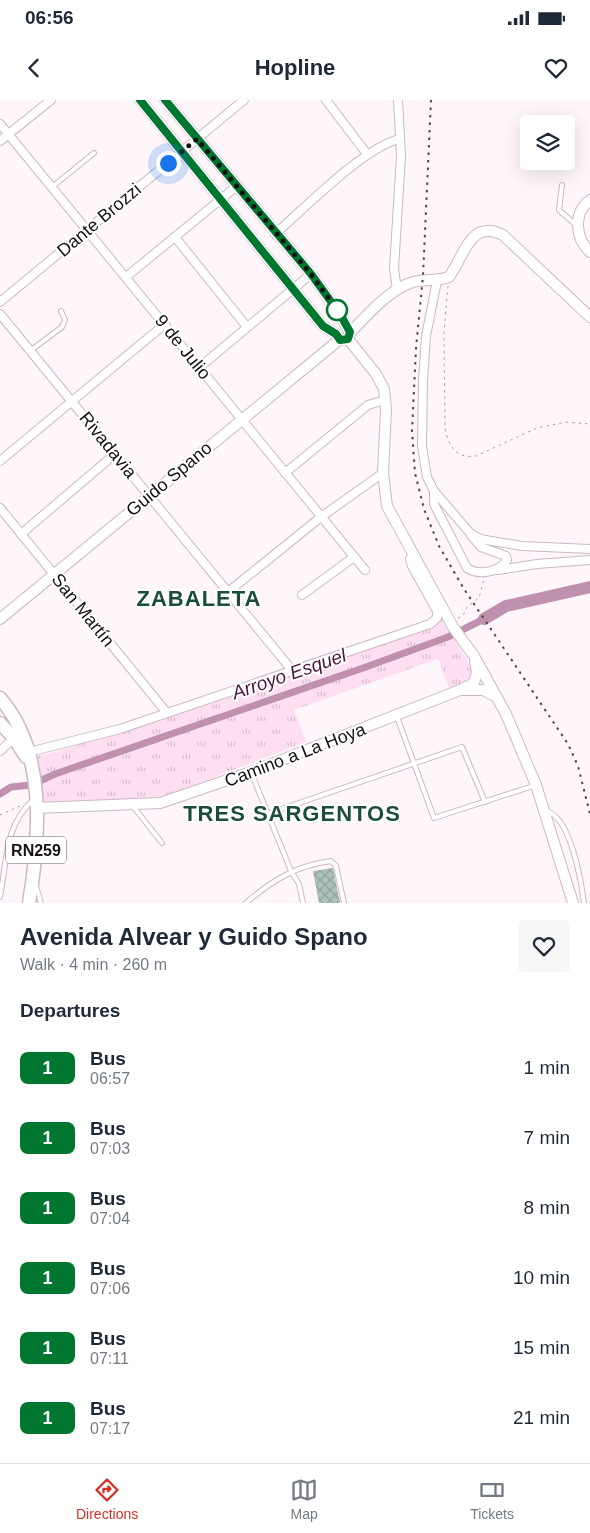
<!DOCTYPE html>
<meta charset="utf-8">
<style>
:root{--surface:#fff;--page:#f6f6f7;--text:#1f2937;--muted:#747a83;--line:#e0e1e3;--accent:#d93025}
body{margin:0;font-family:Arial,sans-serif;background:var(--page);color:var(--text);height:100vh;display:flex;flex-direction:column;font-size:19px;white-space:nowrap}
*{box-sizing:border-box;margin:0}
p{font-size:16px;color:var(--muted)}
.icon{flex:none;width:28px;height:28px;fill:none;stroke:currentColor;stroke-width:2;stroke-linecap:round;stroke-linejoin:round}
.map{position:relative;height:803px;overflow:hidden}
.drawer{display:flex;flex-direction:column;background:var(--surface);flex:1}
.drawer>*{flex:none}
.badge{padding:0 10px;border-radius:8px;font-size:18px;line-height:32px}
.buttons{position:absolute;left:520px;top:15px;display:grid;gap:10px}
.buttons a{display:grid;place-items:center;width:55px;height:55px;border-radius:5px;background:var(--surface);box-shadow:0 5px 20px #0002;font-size:25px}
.you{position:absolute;width:25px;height:25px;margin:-12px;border:4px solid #fff;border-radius:50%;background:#1a73e8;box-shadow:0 0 0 8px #1a73e833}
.map>.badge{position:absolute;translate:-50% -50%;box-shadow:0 0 0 2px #fff}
h2{padding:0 20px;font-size:19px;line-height:45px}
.round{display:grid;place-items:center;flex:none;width:52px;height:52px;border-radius:5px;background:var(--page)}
.headline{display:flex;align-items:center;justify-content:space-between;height:85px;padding:0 20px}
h1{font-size:24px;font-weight:800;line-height:38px}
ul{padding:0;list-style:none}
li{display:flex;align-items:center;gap:15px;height:70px;padding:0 20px}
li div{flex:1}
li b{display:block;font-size:19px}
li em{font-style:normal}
li .badge{min-width:55px;font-weight:700;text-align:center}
.status{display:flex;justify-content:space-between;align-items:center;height:35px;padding:0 25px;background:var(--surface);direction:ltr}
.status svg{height:14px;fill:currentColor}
header{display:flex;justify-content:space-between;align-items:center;height:65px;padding:0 20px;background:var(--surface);font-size:22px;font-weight:800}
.tab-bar{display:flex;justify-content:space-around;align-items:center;height:70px;border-top:1px solid var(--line);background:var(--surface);font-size:14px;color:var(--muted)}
.tab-bar a{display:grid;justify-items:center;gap:2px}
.tab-bar .selected{color:var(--accent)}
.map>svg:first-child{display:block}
</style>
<div class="status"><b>06:56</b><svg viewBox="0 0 49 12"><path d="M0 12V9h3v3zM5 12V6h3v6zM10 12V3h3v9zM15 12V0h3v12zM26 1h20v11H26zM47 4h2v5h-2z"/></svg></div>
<header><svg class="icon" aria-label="back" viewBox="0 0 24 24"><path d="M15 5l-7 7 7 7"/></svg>Hopline<svg class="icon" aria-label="heart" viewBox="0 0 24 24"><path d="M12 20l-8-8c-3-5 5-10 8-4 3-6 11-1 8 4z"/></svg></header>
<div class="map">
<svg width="590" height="803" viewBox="0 0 590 803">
<defs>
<pattern id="grass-tufts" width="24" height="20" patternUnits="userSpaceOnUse" patternTransform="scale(1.25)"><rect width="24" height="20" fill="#fddff1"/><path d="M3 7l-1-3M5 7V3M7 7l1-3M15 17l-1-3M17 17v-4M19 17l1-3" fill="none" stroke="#d8bece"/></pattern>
<pattern id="building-cross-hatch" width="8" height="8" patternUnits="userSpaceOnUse" patternTransform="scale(1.25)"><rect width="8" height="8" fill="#acc2b9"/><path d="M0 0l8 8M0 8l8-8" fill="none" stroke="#93a69e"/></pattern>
</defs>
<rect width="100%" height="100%" fill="#fef6fb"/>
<polygon fill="url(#grass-tufts)" points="440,515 470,565 472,574 469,581 449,588 438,559 294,610 306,642 168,695 120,701 41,704 34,657 52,653 156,620 432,527 438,523"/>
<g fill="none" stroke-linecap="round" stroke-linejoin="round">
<polyline stroke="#c091af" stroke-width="7" points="0,694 11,687 31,685 55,674 366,567 448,537 484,519"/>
<polyline stroke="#c091af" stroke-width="12" points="484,519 506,506 590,487"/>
</g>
<polygon fill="url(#building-cross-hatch)" points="333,768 340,803 319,803 313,771"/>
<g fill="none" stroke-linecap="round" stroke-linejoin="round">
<g stroke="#ccb8c4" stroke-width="6">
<g id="service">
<polyline points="562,85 559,110 577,126"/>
<polyline points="52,87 94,53"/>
<polyline points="30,251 62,227 65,220 61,211"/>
<polyline points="397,617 434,718 536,685"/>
<polyline points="251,672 291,771 299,784 303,803"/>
<polyline points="132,705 162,743"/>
<path d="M547,711C571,719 581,780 584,803"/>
<polyline points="267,714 462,647 485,702"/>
<polyline points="36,786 41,803"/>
<path d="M0,797C7,762 4,726 33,700"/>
<path d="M246,803C271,781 297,765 331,761L336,766L344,803"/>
</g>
</g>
<g stroke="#ccb8c4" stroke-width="10">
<g id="minor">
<polyline points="326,0 367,54"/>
<polyline points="0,24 365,470"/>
<polyline points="0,41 51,0"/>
<path d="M275,134C306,107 362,49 399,39"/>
<polyline points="175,137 247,227"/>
<polyline points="126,177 237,86"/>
<polyline points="437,181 426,236 423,281 422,346 427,377 434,391 470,433 480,439 522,446 590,449"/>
<polyline points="397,189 394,169 401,56 398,0"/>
<polyline points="0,202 244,0"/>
<polyline points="0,214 291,569"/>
<polyline points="200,267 311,174"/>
<polyline points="0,361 165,224"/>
<polyline points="285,373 368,305 385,300"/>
<path d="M434,391V404L467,468C479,476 499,472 507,460L506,456L481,447L471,435"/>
<polyline points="0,408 167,613"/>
<polyline points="21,434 115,354"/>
<polyline points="498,470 537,464 590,460"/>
<polyline points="228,492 321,417 383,373"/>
<polyline points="302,495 354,457"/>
<polyline points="0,651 14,638"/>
<polyline points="29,652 120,629 430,524 437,518 437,511 412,466 410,459 413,454"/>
</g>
</g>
<g stroke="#ccb8c4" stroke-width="12">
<g id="tertiary">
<polyline points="140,0 323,226 336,234 340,240 348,239 350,233 340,214 311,174 165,0"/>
<path d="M590,100C573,113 575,138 590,152"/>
<path d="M350,233C366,216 394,184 418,181C429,179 438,181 449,177C464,157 470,118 503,135L590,217"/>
<polyline points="348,239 376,274 384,289 386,309 383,373 387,406 453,527 474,556 506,614 536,685 573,803"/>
<polyline points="0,519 339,240"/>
<polyline points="463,590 483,590 497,597"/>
<polyline points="37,708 160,703 251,672 460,590 474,583 477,572 475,562"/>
</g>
</g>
<g stroke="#ccb8c4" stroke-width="15">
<g id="trunk">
<path d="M0,598C47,652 40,737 29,803"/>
<polyline points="0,623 14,638 26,657"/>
</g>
</g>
<g stroke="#a8a0a5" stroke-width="1" stroke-dasharray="2.5 4" stroke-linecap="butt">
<path d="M448,186L444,232L445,329C449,346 456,359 476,356L537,328L566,322L590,324"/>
<polyline points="458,518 463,516 467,507 479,498 484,479"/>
<polyline points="0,715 20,706"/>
</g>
<use href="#service" stroke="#fff" stroke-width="4"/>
<use href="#minor" stroke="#fff" stroke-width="8"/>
<use href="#tertiary" stroke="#fff" stroke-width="10"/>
<use href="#trunk" stroke="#fff" stroke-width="12"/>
<polyline stroke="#4e474b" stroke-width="2" stroke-dasharray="2.5 5" stroke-linecap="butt" points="431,0 423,176 416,248 412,331 415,373 424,409 439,446 464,489 568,644 578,666 590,714"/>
</g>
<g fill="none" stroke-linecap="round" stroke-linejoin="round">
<g stroke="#fff" stroke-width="11">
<polyline id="line" points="140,0 323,226 336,234 340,240 348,239 350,232 340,214 311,174 165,0"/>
</g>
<use href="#line" stroke="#007731" stroke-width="8"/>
<polyline stroke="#161014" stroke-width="5" stroke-dasharray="0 9" points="168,63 197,39 311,174 340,214 337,210"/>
</g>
<circle fill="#fff" stroke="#007731" stroke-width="2.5" cx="337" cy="210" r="10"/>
<g text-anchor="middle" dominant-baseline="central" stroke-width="4" stroke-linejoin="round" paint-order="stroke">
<rect fill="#fff" stroke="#5c585a" stroke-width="1" x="6" y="736.5" width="60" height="27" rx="4"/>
<g font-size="16" font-weight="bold" fill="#161014">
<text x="36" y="750">RN259</text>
</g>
<g font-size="18" fill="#161014" stroke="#fff">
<text transform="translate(99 120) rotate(-40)">Dante Brozzi</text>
<text transform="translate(183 247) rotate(51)">9 de Julio</text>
<text transform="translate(108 345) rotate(51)">Rivadavia</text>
<text transform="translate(169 379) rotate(-40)">Guido Spano</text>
<text transform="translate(83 510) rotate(51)">San Martín</text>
<text transform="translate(295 655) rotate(-21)">Camino a La Hoya</text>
</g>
<g font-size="19" font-style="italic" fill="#4d153d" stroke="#fff">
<text transform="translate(289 574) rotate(-19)">Arroyo Esquel</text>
</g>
<g font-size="22" font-weight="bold" letter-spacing="1" fill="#1c4c3c" stroke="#fff">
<text x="199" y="498">ZABALETA</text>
<text x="292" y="713">TRES SARGENTOS</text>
</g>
</g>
</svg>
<div class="buttons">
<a><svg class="icon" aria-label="layers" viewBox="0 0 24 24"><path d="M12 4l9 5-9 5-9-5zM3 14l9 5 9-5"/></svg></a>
</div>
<div class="you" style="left:168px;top:63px"></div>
</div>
<section class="drawer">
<div class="headline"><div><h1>Avenida Alvear y Guido Spano</h1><p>Walk · 4 min · 260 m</p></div><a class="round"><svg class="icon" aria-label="heart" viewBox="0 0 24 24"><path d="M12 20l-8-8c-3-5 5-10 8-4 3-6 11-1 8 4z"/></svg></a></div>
<h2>Departures</h2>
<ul>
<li><span class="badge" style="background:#007731;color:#fff">1</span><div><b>Bus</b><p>06:57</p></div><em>1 min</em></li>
<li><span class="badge" style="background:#007731;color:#fff">1</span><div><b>Bus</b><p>07:03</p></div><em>7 min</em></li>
<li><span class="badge" style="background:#007731;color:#fff">1</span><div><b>Bus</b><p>07:04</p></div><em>8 min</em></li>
<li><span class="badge" style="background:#007731;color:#fff">1</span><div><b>Bus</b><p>07:06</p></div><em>10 min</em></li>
<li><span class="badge" style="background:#007731;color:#fff">1</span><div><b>Bus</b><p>07:11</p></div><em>15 min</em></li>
<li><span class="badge" style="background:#007731;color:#fff">1</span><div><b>Bus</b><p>07:17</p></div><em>21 min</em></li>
</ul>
</section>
<nav class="tab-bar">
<a class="selected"><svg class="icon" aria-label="directions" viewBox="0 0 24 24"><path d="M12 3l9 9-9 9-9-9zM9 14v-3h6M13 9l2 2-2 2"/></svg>Directions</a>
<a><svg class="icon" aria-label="map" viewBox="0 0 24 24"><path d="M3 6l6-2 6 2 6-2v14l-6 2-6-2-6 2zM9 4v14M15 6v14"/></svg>Map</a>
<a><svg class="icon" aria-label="tickets" viewBox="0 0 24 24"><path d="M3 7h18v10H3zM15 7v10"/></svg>Tickets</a>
</nav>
